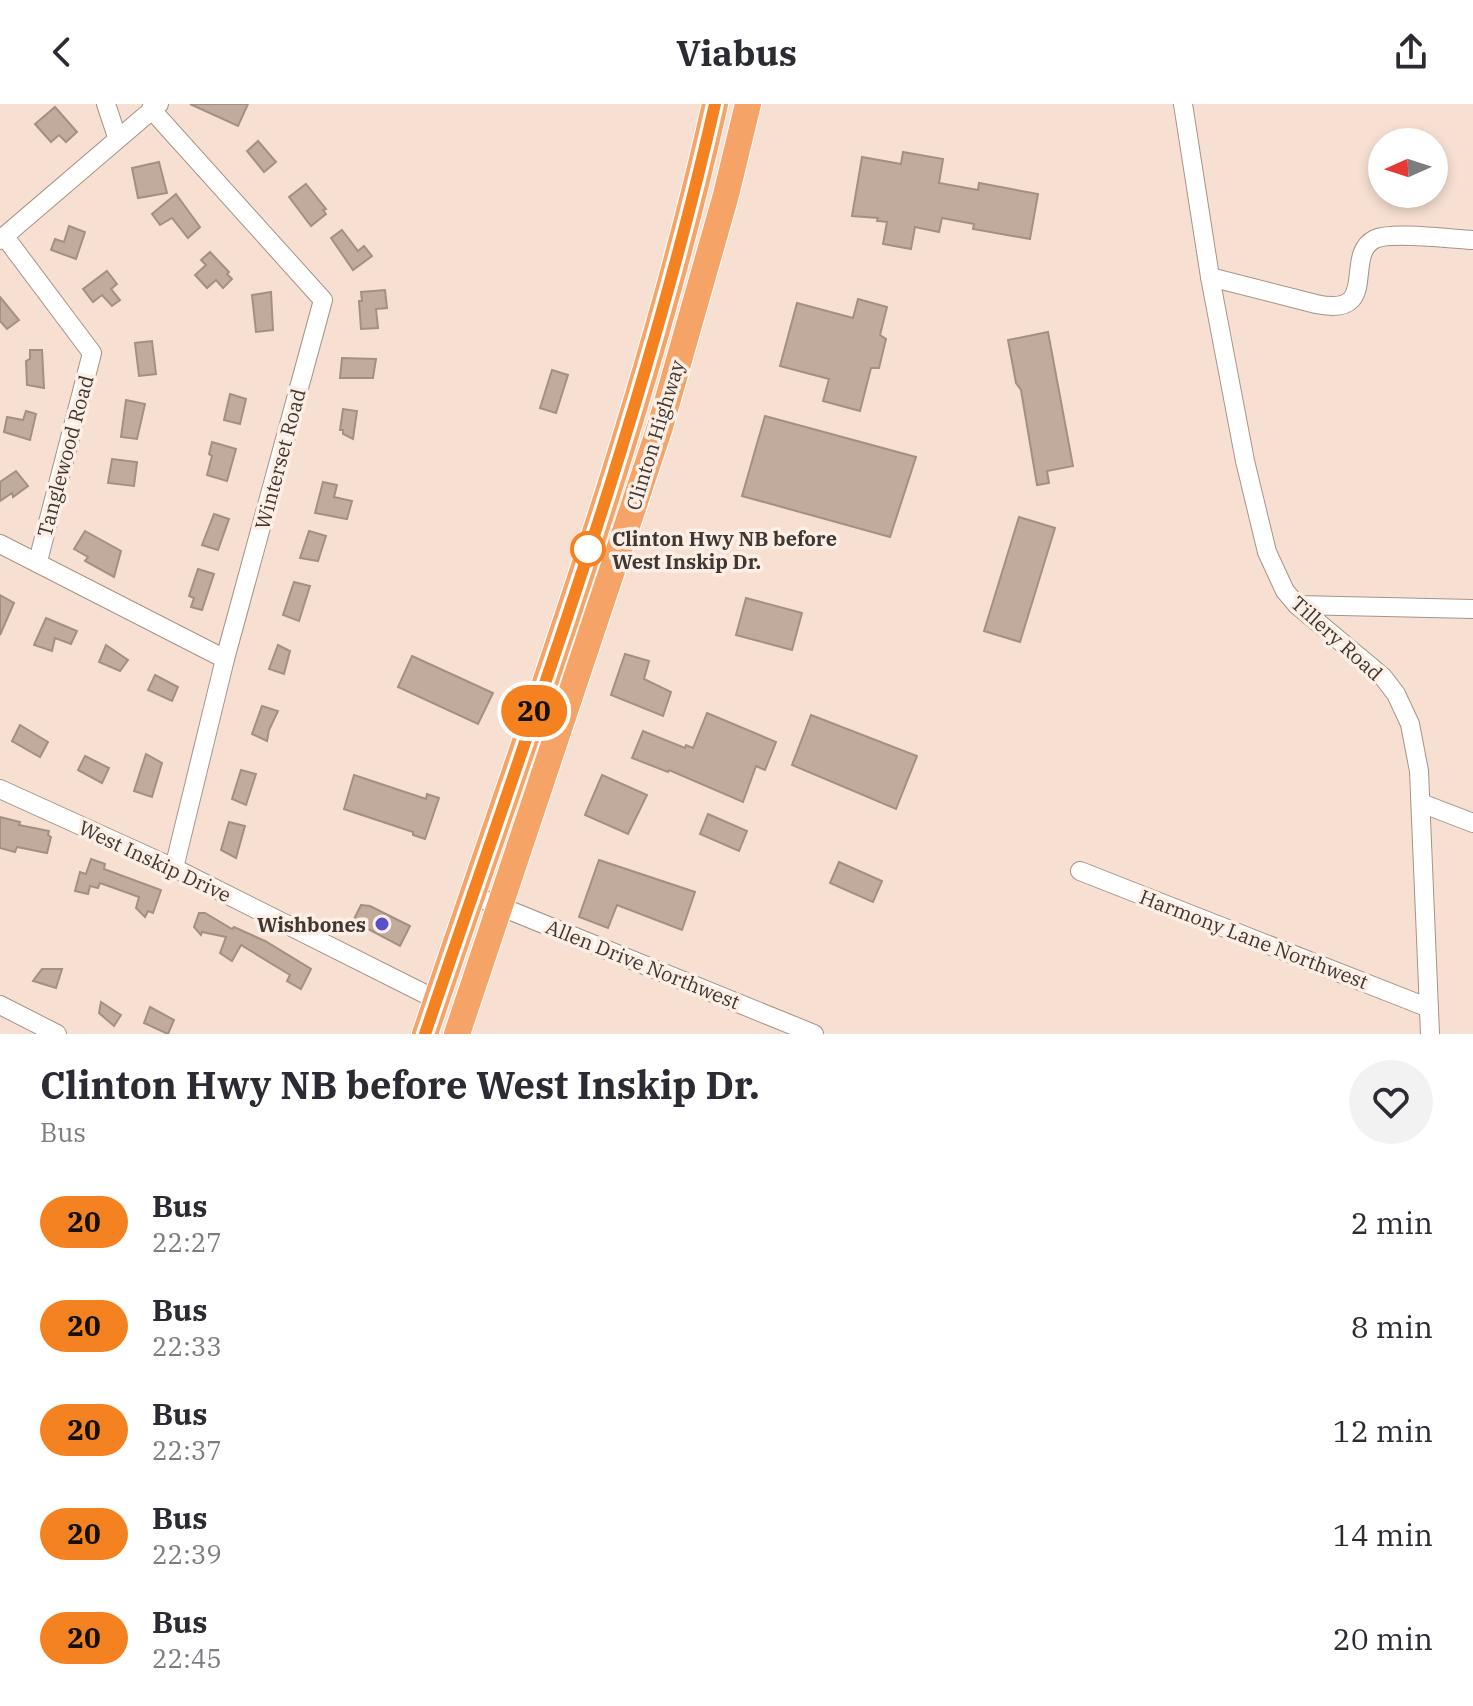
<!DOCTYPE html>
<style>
:root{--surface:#fff;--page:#f2f2f3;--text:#2b2b33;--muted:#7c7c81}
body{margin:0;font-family:"IBM Plex Serif",serif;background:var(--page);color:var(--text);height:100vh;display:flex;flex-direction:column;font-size:30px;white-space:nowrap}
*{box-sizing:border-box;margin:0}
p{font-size:26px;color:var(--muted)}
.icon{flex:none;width:44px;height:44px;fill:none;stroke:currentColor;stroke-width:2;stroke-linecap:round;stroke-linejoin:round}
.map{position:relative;height:930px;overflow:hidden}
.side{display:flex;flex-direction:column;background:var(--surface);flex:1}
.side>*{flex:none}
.badge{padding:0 16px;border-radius:26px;font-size:28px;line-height:52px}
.needle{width:52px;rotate:267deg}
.buttons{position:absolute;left:1368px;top:24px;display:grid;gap:16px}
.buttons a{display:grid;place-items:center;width:80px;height:80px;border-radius:50%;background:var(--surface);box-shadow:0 4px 12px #0003;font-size:40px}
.map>.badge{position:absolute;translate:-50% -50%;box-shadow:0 0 0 4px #fff}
.round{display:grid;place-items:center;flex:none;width:84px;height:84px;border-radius:42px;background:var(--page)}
.head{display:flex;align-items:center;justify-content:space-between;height:136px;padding:0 40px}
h1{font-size:38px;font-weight:700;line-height:60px}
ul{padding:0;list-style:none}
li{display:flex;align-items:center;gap:24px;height:104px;padding:0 40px}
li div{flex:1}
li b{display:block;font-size:30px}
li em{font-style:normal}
li .badge{min-width:88px;font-weight:700;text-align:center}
header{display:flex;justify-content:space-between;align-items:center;height:104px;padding:0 40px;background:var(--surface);font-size:36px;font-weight:700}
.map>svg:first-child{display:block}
</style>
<header><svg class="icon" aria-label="back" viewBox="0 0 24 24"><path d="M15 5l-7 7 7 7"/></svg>Viabus<svg class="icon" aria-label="share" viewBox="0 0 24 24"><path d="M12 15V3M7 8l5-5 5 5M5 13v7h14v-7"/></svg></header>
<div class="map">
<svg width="1473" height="930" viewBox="0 0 1473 930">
<rect width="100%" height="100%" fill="#f7e0d1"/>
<g fill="#c0ab9c" stroke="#a49082" stroke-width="2">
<polygon points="190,0 248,0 238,22"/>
<polygon points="55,3 77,28 66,38 59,31 51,38 35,20"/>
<polygon points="258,37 276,58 264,68 247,47"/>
<polygon points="903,48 943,55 939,79 978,86 979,79 1038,90 1030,135 973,125 974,120 942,114 939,128 915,123 911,145 883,140 887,118 877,117 878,114 852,112 862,53 901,60"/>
<polygon points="159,58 167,89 138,94 132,64"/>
<polygon points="306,80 326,105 323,106 326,110 311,122 289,93"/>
<polygon points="176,90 200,123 188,134 172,114 160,121 152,110"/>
<polygon points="69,122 85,128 76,155 51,146 55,135 64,138"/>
<polygon points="342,126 358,147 364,142 372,152 353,166 331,134"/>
<polygon points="210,148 229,168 227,170 232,175 223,184 216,176 207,184 195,171 206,161 201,156"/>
<polygon points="107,167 117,180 111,185 120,196 112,202 102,191 93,198 83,185"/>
<polygon points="385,186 387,204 376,205 378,224 361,225 359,197 362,197 361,188"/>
<polygon points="271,188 273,226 256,228 252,191"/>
<polygon points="0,193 19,216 7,225 0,217"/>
<polygon points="858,195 887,203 880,231 886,235 879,264 871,264 860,307 823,297 829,275 780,262 797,199 853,214"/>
<polygon points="1048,228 1073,362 1047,367 1049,379 1037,381 1021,286 1016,279 1008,236"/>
<polygon points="152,237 156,270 139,272 135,239"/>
<polygon points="30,246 42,246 44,284 27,281 26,257 30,255"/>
<polygon points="342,254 376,255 373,274 340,274"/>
<polygon points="552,266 568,271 556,309 540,304"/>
<polygon points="230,290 246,295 240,320 224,316"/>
<polygon points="126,296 145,300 137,335 121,333"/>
<polygon points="343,305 357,307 353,335 343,330 343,326 340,326"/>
<polygon points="26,307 36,310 30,336 4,328 7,313 23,316"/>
<polygon points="765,312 916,353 890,433 742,392"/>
<polygon points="212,338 236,345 227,377 207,371 212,352 209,350"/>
<polygon points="112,355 137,358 134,382 108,379"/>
<polygon points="16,367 28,382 13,393 12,389 0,397 0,378"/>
<polygon points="323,378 337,381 334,393 352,397 347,415 315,409"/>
<polygon points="214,410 229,415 218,446 202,441"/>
<polygon points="1019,413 1055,424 1020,538 984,527"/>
<polygon points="85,427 121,447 114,473 85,457 88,453 74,445"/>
<polygon points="309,427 326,432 318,457 300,454"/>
<polygon points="198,465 214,470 202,506 191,503 194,494 189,492"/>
<polygon points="294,478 310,482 299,517 283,511"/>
<polygon points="0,491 14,499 0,531"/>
<polygon points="746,494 802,509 792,546 736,531"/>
<polygon points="46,514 77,527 71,540 55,534 52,547 34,541"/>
<polygon points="106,541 128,556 120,567 99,558"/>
<polygon points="278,541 290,547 284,570 269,565"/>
<polygon points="625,550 649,557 644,575 671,588 663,612 611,591"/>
<polygon points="412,552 493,589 478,620 398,583"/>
<polygon points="155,571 178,583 172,597 148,586"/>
<polygon points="262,602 278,607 269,626 267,637 252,630"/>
<polygon points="707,609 776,638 765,666 756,662 743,698 669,666 668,668 632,654 643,627 685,644 686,641 693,644"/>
<polygon points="811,611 917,652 896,705 792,661"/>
<polygon points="20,621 48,638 40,653 12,637"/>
<polygon points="146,650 162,659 152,693 134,687"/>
<polygon points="85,652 109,664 102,679 78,666"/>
<polygon points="241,666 256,670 246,701 232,695"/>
<polygon points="354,671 426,695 427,690 439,694 425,735 413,731 413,728 344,705"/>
<polygon points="602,671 647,691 628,730 585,711"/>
<polygon points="708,710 747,727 739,747 700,730"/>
<polygon points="0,713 20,718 19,721 49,727 48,731 51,733 47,749 17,743 15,748 0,744"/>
<polygon points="229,718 245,722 236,754 221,746"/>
<polygon points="91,755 105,760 104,765 161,786 153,809 148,807 145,813 136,804 139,793 100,779 98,784 90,782 88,790 75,787 80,768 86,770"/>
<polygon points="599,756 695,788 682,826 617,801 608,824 579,813"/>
<polygon points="839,758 882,777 873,798 830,779"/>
<polygon points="361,801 370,802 410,822 400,842 353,817"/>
<polygon points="199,809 205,809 232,825 234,823 265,837 311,865 301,885 287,877 290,871 241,841 232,857 220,849 226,833 202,828 201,831 194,823"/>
<polygon points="42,865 62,865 56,884 33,877"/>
<polygon points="101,898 121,911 114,922 99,909"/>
<polygon points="150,903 174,916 168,930 144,919"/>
</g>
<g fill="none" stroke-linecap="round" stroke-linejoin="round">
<g stroke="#a79385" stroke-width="20">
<g id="minor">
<polyline points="106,0 117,33"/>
<polyline points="1183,0 1210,173 1245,357 1267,448 1285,487 1297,501 1383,573 1396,590 1410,620 1419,667 1430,930"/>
<polyline points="151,5 323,196 225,555 174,764"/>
<polyline points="5,133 92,249 38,457"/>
<polyline points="0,136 159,0"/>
<path d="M1210,173L1316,200C1382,214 1342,151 1375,135C1392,127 1451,135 1473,136"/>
<polyline points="0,440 225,555"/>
<polyline points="1297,501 1473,505"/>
<polyline points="0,685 174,764 437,896"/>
<polyline points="1421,699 1473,719"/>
<polyline points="1080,767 1429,904"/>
<polyline points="472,791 814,930"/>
<polyline points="0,901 57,930"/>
</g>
</g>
<g stroke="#fff" stroke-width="28">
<g id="highway">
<path d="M425,930C528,623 644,317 715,0"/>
<polyline points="457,930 660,323 726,91 748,0"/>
</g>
</g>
<use href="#minor" stroke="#fff" stroke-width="18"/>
<use href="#highway" stroke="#f6a367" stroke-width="26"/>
</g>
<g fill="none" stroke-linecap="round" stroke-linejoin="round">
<g stroke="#fff" stroke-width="18">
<path id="line" d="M425,930C529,623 643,317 715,0"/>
</g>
<use href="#line" stroke="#f58220" stroke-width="12"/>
</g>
<circle fill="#fff" stroke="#f58220" stroke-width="4" cx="588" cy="445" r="16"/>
<circle fill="#5750c8" stroke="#fdefe6" stroke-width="3" cx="382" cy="820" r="8"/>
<g text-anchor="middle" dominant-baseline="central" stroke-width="7" stroke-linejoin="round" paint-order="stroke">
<g font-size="20" fill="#403732" stroke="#fdefe6">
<text transform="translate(655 331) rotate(-73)">Clinton Highway</text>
<text transform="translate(65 352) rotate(-75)">Tanglewood Road</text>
<text transform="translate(280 355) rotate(-75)">Winterset Road</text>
<text transform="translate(1337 534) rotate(42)">Tillery Road</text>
<text transform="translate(155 757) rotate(25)">West Inskip Drive</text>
<text transform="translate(1254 835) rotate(21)">Harmony Lane Northwest</text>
<text transform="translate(643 860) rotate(22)">Allen Drive Northwest</text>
</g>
<g font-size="20" font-weight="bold" fill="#403732" stroke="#fdefe6" text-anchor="start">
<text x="612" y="434">Clinton Hwy NB before<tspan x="612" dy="23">West Inskip Dr.</tspan></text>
</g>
<g font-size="20" font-weight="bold" fill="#403732" stroke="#fdefe6" text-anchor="end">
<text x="366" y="820">Wishbones</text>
</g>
</g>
</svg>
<div class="buttons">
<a><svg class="needle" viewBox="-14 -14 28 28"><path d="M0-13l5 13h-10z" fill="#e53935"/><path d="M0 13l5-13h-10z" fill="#7c7c81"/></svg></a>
</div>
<b class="badge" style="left:534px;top:607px;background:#f58220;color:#111">20</b>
</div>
<section class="side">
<div class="head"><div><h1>Clinton Hwy NB before West Inskip Dr.</h1><p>Bus</p></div><a class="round"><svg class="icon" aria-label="heart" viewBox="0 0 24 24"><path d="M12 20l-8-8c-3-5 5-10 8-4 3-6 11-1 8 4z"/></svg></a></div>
<ul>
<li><span class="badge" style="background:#f58220;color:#111">20</span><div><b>Bus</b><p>22:27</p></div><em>2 min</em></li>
<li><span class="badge" style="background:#f58220;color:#111">20</span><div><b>Bus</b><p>22:33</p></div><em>8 min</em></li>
<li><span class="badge" style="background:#f58220;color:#111">20</span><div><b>Bus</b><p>22:37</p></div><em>12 min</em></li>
<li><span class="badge" style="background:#f58220;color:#111">20</span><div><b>Bus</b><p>22:39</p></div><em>14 min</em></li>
<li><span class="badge" style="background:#f58220;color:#111">20</span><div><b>Bus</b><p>22:45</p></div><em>20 min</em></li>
</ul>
</section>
